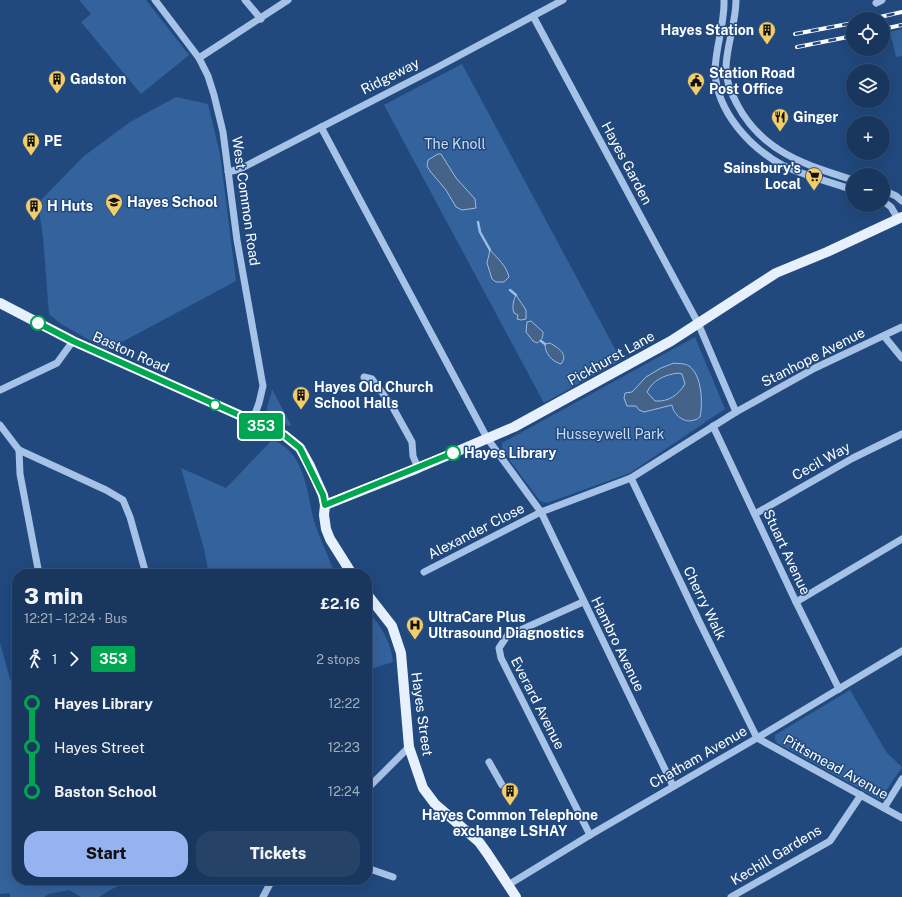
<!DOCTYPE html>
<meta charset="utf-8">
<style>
:root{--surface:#19375e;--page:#264267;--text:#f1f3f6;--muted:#9facbc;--line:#375173;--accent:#95b2f1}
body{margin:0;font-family:"Public Sans",sans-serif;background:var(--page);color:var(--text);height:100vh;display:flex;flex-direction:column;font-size:15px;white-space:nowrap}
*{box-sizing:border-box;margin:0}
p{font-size:13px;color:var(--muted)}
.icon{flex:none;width:22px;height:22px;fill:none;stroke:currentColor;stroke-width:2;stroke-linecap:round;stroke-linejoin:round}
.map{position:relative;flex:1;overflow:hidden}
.drawer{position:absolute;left:12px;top:569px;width:360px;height:316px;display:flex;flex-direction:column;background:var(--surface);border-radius:16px;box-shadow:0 4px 16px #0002,0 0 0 1px var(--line)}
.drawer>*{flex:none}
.badge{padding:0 8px;border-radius:3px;font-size:14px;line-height:26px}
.buttons{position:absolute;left:846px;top:12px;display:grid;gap:8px}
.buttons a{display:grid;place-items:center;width:44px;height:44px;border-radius:50%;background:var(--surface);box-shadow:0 4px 16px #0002,0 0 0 1px var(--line);font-size:20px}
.map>.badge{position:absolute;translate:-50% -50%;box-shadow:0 0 0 2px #fff}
.legs{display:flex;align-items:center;gap:6px;height:44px;padding:0 12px;font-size:13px}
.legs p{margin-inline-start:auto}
.head{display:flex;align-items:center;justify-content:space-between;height:68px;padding:0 12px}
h1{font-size:22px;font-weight:800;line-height:30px}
.cta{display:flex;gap:8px;margin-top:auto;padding:8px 12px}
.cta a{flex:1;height:46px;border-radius:16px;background:var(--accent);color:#111;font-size:16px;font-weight:800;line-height:46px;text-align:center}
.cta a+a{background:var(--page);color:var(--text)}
ul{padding:0 12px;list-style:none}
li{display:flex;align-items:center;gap:14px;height:44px;font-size:15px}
li i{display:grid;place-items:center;width:6px;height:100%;margin:0 5px;background:currentColor}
li i::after{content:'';width:10px;height:10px;margin:-5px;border:3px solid;border-radius:50%;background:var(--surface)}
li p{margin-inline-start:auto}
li:first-child i{background:linear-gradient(#0000 50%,currentColor 0)}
li:last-child i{background:linear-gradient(currentColor 50%,#0000 0)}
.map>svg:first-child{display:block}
</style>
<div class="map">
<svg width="902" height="897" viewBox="0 0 902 897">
<rect width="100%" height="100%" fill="#21497e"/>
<g fill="#34629c">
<polygon points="79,0 146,0 189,55 141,94 81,22 91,14"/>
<polygon points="902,29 902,56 896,57 890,32"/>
<polygon points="462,64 621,360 544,403 384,105"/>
<polygon points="176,97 208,104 220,154 236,281 107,350 61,324 49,314 43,237 38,203 84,156 130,122"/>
<polygon points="695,337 725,409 630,473 547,503 540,501 502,450 502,443"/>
<path d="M272,389L291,425L289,426L268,418C264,408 271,399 272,389Z"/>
<path d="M272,440C305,451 307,493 314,521C319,537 327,553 333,569L337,574H209L204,549L181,468L226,488Z"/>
<path d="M367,610C380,625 391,641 393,662L367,670Z"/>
<polygon points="0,643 10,679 17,690 17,880 127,880 99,897 81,897 69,890 49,894 44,897 10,897 10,893 0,894"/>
<polygon points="850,690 887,753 902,767 880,800 777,743 775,740 775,735"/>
</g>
<g fill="#456289" stroke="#9abde8" fill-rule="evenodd">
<polygon points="438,154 441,154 456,178 475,199 476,208 462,210 456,207 446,190 430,171 427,166 428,160"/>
<path d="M490,250C498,259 506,265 509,277L504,282H496L492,279L487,263Z"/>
<path d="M516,295L526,310V319L521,320L517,319L518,315L514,313C512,308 513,301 516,295Z"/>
<path d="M531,321L543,332C543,337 542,340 537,343L533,341L526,332L527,322Z"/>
<path d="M550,343C558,348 569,354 561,364C551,361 545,353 545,344Z"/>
<path d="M674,363C679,364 685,363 689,366C702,375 703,403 700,417C698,418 697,420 694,420C684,424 673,414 672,405L644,412L639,410L636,406H627L624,398L625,393L632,392L646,377L661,368ZM678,373L682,374L685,384C678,395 669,402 655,401L647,392C653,380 664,375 678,373Z"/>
</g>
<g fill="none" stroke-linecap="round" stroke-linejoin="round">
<g stroke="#9abde8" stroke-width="2.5">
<polyline points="478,222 480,232 490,250"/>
<polyline points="510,290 516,295"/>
<polyline points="541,341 545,344"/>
</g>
<g stroke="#a6c2e7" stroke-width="7">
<polyline points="155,0 199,58 208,76 214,95 223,132 237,240 263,386 259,403 252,422"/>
<polyline points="245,0 261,19"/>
<path d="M724,0C725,24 715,48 715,72C717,112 750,148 784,166C806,176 831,182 853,190"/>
<path d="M736,0C736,24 726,46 726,69C726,82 731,93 737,104C761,151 805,165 853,180"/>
<polyline points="876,3 882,0"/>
<polyline points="199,58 288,0"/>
<polyline points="321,127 487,438 541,512 631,478 736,412 698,323 533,16"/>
<polyline points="228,172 240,169 436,68 563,0"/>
<polyline points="883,190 896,196 902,201"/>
<polyline points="883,201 891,207 898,219"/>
<polyline points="884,336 902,358"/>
<polyline points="364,377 372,379 392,406 412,442 413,456 418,468"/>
<polyline points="0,390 57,363 73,341"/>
<polyline points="736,412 815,368 902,327"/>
<polyline points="0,425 19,450 106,490 123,500 130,517 146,574"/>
<polyline points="713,426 796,602 839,689"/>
<polyline points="19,450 20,474 39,574"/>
<polyline points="631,478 699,621 757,738 902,818"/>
<polyline points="755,514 853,458 902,434"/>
<polyline points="424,572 541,512 673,786"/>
<polyline points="583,602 507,636 499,648 501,658 590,835"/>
<polyline points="796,602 902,539"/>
<polyline points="489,762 502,785"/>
<polyline points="367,789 409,747"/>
<polyline points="884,808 902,779"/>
<polyline points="367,868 393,877"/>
<polyline points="508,885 590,835 757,738 902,651"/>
<polyline points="263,897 272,880"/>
<polyline points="731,897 830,841 861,795"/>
</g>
<g stroke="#e7f0fd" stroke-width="10">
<polyline points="0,303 73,341 284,435 300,448 310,466 323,495 325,505 324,515 326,529 330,539 352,574"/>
<polyline points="325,505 418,468 514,427 671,341 776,273 827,252 902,217"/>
<polyline points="367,594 392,626 401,653 409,747 423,788 435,804 479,842 487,853 516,897"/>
</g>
<g stroke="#fff" stroke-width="4">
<g id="rail">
<polyline points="871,19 902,12"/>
<polyline points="883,29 902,25"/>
<polyline points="795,34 853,23"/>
<polyline points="797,47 853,36"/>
</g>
</g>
<use href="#rail" stroke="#21497e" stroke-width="2.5" stroke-dasharray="8" stroke-linecap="butt"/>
</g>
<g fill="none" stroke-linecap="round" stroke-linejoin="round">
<g stroke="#fff" stroke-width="9">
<polyline id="line-1" points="38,323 73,341 284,435 300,448 323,495 325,505 453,453"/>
</g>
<use href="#line-1" stroke="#00a651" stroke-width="6"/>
</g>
<defs>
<g id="building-pin" transform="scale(0.9)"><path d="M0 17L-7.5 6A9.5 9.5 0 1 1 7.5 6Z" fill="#f3cd68" stroke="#21497e"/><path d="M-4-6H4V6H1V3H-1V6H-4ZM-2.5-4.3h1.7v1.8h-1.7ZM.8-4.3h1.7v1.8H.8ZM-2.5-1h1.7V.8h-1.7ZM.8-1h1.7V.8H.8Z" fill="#111"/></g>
<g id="civic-pin" transform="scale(0.9)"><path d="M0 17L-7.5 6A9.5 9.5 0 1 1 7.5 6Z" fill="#f3cd68" stroke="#21497e"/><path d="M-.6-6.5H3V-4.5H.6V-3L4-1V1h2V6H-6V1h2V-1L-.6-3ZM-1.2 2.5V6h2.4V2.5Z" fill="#111"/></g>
<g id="restaurant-pin" transform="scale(0.9)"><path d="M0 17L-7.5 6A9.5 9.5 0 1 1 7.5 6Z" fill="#f3cd68" stroke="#21497e"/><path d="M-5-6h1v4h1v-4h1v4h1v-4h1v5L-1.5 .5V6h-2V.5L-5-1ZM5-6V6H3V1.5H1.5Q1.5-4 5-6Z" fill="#111"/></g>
<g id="supermarket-pin" transform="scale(0.9)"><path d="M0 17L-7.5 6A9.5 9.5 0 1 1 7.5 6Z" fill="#f3cd68" stroke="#21497e"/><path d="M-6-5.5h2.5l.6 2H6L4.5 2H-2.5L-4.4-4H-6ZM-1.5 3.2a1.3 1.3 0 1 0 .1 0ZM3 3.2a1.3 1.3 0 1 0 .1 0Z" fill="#111"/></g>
<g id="school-pin" transform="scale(0.9)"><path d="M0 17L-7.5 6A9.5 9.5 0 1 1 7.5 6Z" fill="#f3cd68" stroke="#21497e"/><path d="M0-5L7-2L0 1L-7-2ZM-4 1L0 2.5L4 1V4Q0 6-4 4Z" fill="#111"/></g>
<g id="hospital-pin" transform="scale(0.9)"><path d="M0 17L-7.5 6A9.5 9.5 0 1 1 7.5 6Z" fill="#f3cd68" stroke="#21497e"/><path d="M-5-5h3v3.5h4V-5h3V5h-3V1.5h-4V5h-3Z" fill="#111"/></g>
</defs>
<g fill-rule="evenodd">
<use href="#building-pin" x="767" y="30"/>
<use href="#building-pin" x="57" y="79"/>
<use href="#civic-pin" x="696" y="81"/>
<use href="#restaurant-pin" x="780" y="117"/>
<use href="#building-pin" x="31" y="141"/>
<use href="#supermarket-pin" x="814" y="176"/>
<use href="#school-pin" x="114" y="202"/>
<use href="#building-pin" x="34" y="206"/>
<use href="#building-pin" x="301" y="395"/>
<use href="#hospital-pin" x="415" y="625"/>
<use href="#building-pin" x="510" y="791"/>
</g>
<g fill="#fff" stroke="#00a651" stroke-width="2">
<circle cx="38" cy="323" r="7"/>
<circle cx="215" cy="405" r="5"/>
<circle cx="453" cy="453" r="7"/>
</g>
<g text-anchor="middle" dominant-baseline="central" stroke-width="3" stroke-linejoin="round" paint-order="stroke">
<g font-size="14" font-weight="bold" fill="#fff" stroke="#21497e" text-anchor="start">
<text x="754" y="30" text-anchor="end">Hayes Station</text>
<text x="709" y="73">Station Road<tspan x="709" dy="16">Post Office</tspan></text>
<text x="70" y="79">Gadston</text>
<text x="793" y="117">Ginger</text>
<text x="44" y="141">PE</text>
<text x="801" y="168" text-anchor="end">Sainsbury's<tspan x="801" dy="16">Local</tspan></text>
<text x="127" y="202">Hayes School</text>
<text x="47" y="206">H Huts</text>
<text x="314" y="387">Hayes Old Church<tspan x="314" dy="16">School Halls</tspan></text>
<text x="428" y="617">UltraCare Plus<tspan x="428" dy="16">Ultrasound Diagnostics</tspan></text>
<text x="510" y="815" text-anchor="middle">Hayes Common Telephone<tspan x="510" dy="16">exchange LSHAY</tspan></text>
</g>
<g font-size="14" fill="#fff" stroke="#21497e">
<text transform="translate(390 76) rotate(-27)">Ridgeway</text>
<text transform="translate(627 163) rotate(62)">Hayes Garden</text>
<text transform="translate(246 201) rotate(82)">West Common Road</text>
<text transform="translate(131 352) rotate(24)">Baston Road</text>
<text transform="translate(813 357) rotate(-27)">Stanhope Avenue</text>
<text transform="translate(611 358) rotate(-29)">Pickhurst Lane</text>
<text transform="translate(821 461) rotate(-29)">Cecil Way</text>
<text transform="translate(476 531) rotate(-27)">Alexander Close</text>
<text transform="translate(787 552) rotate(65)">Stuart Avenue</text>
<text transform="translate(705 603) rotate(64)">Cherry Walk</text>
<text transform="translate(618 644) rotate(64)">Hambro Avenue</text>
<text transform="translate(538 703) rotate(63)">Everard Avenue</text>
<text transform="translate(422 714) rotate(82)">Hayes Street</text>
<text transform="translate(698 757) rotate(-30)">Chatham Avenue</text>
<text transform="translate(836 767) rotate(29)">Pittsmead Avenue</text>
<text transform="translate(776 855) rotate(-31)">Kechill Gardens</text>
</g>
<g font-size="14" fill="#c9ddf5" stroke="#21497e">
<text x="455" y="144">The Knoll</text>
<text x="610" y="434">Husseywell Park</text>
</g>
<g font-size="14" font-weight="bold" fill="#fff" stroke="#21497e" text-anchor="start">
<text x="464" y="453">Hayes Library</text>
</g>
</g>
</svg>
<div class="buttons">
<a><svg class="icon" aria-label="locate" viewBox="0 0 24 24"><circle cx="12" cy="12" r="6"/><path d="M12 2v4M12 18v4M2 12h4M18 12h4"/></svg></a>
<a><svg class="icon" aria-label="layers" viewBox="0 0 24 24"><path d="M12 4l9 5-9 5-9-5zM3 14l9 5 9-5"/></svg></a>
<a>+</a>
<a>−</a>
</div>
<b class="badge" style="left:261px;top:426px;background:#00a651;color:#fff">353</b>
<section class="drawer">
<div class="head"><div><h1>3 min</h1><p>12:21 – 12:24 · Bus</p></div><b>£2.16</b></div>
<div class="legs"><svg class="icon" aria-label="walk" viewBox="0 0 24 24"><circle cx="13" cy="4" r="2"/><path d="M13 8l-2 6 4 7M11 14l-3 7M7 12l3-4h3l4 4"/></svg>1<svg class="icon" aria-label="forward" viewBox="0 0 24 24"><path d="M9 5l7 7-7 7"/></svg><b class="badge" style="background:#00a651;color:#fff">353</b><p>2 stops</p></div>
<ul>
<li><i style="color:#00a651"></i><b>Hayes Library</b><p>12:22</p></li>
<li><i style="color:#00a651"></i><span>Hayes Street</span><p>12:23</p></li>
<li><i style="color:#00a651"></i><b>Baston School</b><p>12:24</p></li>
</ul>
<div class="cta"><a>Start</a><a>Tickets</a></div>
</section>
</div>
